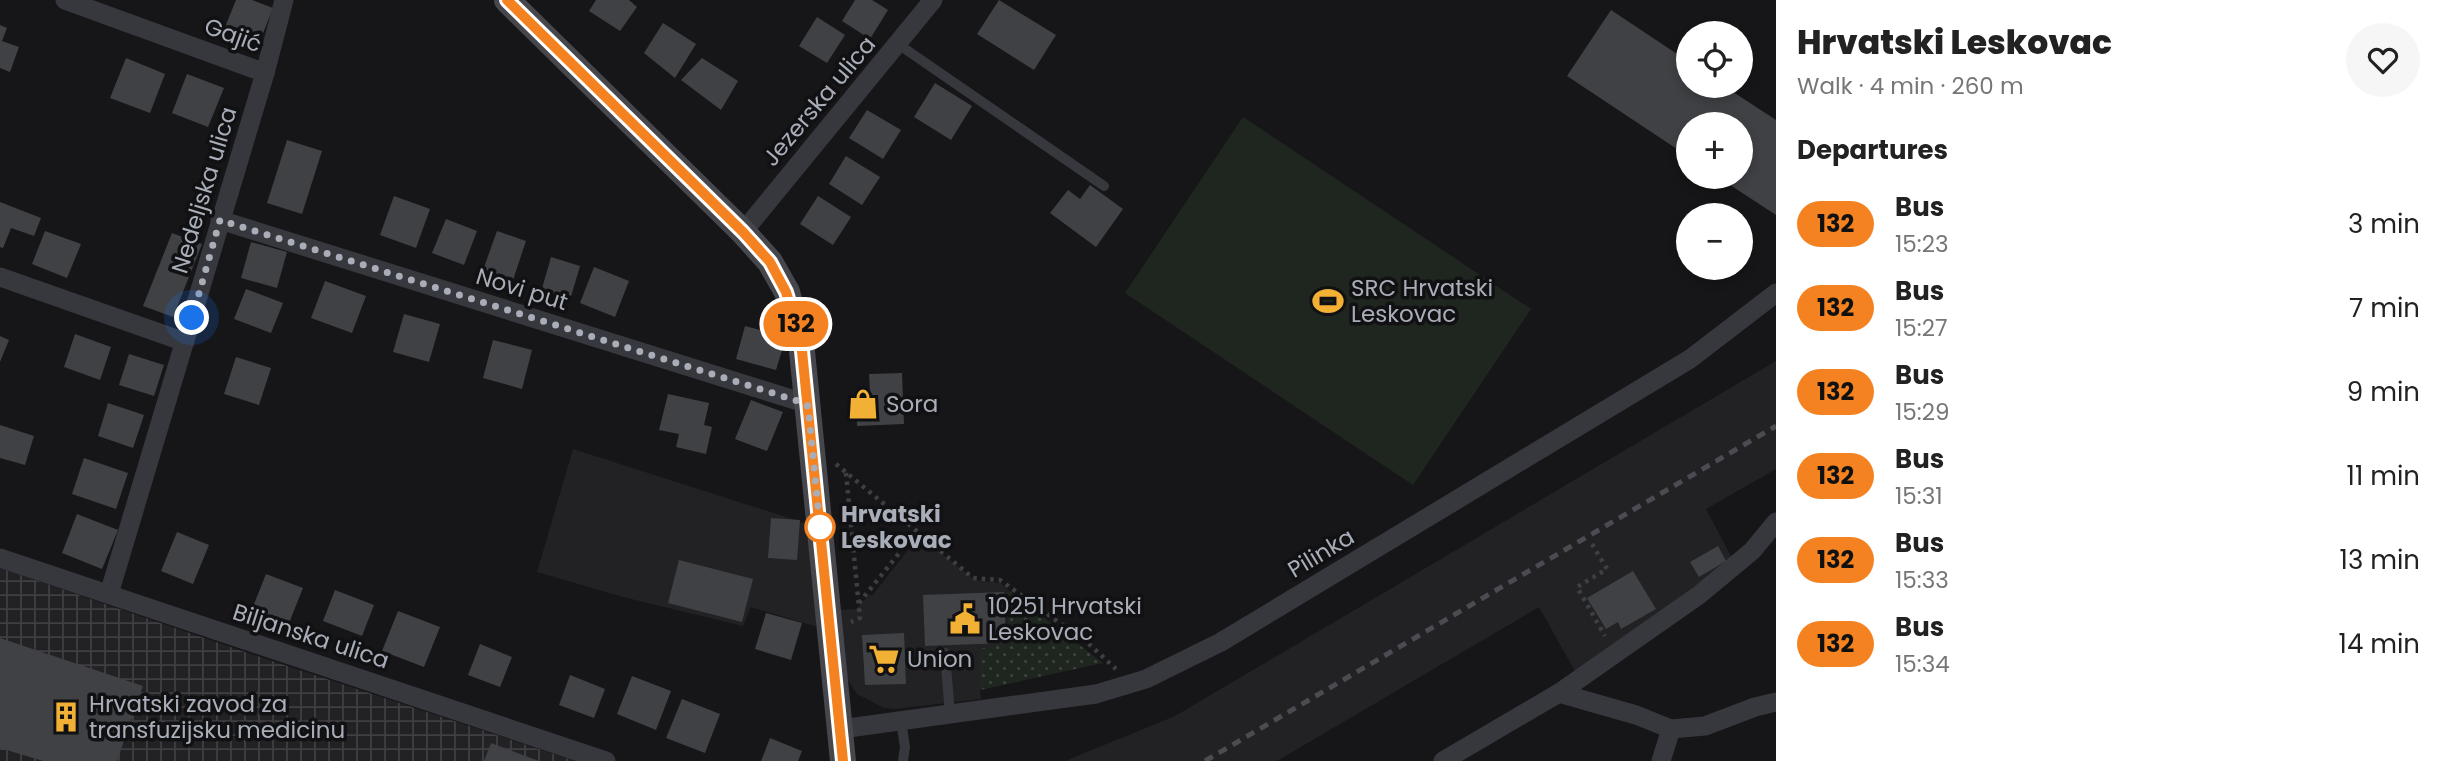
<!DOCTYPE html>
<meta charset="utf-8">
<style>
:root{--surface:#fff;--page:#f6f6f6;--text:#222;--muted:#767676}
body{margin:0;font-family:Poppins,sans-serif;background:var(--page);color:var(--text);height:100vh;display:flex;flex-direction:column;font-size:26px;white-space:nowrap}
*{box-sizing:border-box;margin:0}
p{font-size:23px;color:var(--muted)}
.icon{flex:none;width:38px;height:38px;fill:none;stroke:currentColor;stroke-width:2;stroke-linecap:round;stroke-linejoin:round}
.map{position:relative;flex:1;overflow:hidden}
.drawer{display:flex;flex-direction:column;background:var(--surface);width:665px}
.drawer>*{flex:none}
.badge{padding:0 14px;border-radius:23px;font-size:24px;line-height:46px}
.controls{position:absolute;left:1676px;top:21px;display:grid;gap:14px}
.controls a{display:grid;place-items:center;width:77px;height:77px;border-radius:50%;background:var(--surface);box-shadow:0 4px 10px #0003;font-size:35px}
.you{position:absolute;width:35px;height:35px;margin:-18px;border:5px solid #fff;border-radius:50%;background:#1a73e8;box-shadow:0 0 0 10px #1a73e833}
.map>.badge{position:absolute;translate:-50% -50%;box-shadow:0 0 0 4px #fff}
h2{padding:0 21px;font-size:26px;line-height:63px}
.round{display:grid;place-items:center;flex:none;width:74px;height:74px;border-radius:37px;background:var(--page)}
.overview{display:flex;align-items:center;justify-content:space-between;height:119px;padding:0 21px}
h1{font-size:33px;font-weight:800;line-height:52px}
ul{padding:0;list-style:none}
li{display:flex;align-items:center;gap:21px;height:84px;padding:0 21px}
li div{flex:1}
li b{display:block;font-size:26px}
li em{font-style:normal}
li .badge{min-width:77px;font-weight:700;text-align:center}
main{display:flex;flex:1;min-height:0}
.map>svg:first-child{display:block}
</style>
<main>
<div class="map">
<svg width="1776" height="761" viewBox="0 0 1776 761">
<defs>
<pattern id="industrial-grid" width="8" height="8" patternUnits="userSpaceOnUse" patternTransform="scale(1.75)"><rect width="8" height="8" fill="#222225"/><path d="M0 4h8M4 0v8" fill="none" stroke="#3f3f43"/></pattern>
<pattern id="green-dots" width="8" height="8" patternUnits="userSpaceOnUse" patternTransform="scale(1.75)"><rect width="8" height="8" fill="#1e261f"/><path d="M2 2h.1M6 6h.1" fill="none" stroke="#3c433d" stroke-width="1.8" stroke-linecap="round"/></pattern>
</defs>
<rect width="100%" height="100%" fill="#161618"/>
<g fill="#222225">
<polygon points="1776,361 1776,469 1706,509 1733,560 1576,673 1539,607 1277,761 1065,761 1175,716"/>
<polygon points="573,449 811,525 821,628 751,607 743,626 623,597 537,572"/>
<polygon points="919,536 975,580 1001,583 1008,590 1007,644 980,690 981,699 895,709 884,708 857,694 845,676 837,610 856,609 870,594 872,596"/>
</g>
<polygon fill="url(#industrial-grid)" points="0,568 257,656 575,761 0,761"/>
<polygon fill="url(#green-dots)" points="1008,590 1103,663 980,690 979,649 1007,644"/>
<polygon fill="#1e261f" points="1243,117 1531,309 1413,485 1125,293"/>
<g fill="#404145">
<polygon points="236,0 252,0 273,8 260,41 225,27"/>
<polygon points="596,0 629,0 637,7 620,31 589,11"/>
<polygon points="855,0 872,0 888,10 870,39 842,21"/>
<polygon points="999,0 1056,35 1034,70 977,34"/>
<polygon points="1611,10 1689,62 1689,86 1724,86 1776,120 1776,215 1718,177 1741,177 1741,124 1689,124 1689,157 1567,76"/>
<polygon points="817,17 845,35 827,63 799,46"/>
<polygon points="663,23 696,44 675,78 644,53"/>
<polygon points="0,25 7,28 2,41 19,47 10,72 0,68"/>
<polygon points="126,58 165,74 150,113 110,98"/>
<polygon points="702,58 738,81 721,110 681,80"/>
<polygon points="187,74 224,88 208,127 172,113"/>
<polygon points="935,83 972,106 951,140 914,117"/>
<polygon points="867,110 901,130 883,159 849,138"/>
<polygon points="287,140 322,151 302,214 267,203"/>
<polygon points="846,156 880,177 862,205 829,184"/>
<polygon points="1090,185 1123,209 1096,247 1050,213 1068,190 1080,199"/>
<polygon points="394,196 430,209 416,248 380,235"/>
<polygon points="818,196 851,217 833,245 800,224"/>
<polygon points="0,202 41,218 34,236 11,228 3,248 0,247"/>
<polygon points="446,219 477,231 464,265 432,253"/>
<polygon points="45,231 81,244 67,278 32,264"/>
<polygon points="497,231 526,241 513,280 483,270"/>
<polygon points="172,233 202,244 173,317 143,306"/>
<polygon points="251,242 287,252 277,288 241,278"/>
<polygon points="551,257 580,266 570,300 541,292"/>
<polygon points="594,267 629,281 615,317 580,303"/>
<polygon points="325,281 366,296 352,333 311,318"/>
<polygon points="246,289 283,303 271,333 234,319"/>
<polygon points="404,314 440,324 429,362 393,352"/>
<polygon points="745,326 786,337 776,370 736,359"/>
<polygon points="75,334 111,347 100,380 64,367"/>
<polygon points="0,336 9,340 0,362"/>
<polygon points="493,340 532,350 522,389 483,378"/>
<polygon points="129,354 164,365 154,396 119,385"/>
<polygon points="236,357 271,368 259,405 224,394"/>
<polygon points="902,373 904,424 857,426 856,393 870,392 869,374"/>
<polygon points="668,394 709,403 704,425 712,427 706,454 676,447 679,434 659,430"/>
<polygon points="751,400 783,412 767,451 735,439"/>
<polygon points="108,403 144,415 133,448 98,436"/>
<polygon points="0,425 34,436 25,465 0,458"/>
<polygon points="84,458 128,473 116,509 72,494"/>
<polygon points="77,514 118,530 102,569 62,553"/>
<polygon points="771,518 800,520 797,560 768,558"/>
<polygon points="177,532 209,545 193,584 161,571"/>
<polygon points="1718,546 1726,561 1699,577 1690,562"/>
<polygon points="679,560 753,579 742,622 668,603"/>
<polygon points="1633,571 1656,609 1621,629 1618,622 1606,629 1587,598"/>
<polygon points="266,574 303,588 289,623 252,609"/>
<polygon points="335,590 374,605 362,636 323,621"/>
<polygon points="1004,592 1006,643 925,646 923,595"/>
<polygon points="398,611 440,627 424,667 382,651"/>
<polygon points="766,613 802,623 791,660 755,649"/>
<polygon points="904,633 906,684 865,685 862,635"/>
<polygon points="0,638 143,686 117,761 43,761 0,748"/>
<polygon points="480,644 512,657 500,687 468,675"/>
<polygon points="570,675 605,689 594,718 559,705"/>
<polygon points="632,676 671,691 656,730 617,714"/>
<polygon points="682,699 720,714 705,753 666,738"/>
<polygon points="770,738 802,751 798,761 761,761"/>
<polygon points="491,743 539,761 484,761"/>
</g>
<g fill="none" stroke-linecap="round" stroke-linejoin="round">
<g stroke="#3d3f44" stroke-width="4.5" stroke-dasharray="3.5 5" stroke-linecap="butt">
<polyline points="836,464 973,578 1000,580 1089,644 1116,669"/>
<polyline points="846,473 860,618 851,622"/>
<polyline points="1592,544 1607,569 1577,587 1605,636"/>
<polyline points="859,603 917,531"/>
</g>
<g stroke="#37383d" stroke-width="10">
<polyline points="898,44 1104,186"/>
<polyline points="945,653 950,715"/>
<polyline points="901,721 905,747 903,761"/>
</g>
<g stroke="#37383d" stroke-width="19">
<polyline points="65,0 265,73"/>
<polyline points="220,220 798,401 808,406"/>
<polyline points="743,232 933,0"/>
<polyline points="0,277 185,342"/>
<polyline points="0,558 606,761"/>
<polyline points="109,594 265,73 284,0"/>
<polyline points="1559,693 1636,715 1671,729 1705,726 1755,707 1776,702"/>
<polyline points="841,729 1096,694 1146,679 1221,642 1690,359 1776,293"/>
<polyline points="1443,761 1559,693 1699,595 1752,551 1776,522"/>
<polyline points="1661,761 1671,729"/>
</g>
<polyline stroke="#45474d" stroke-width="26" points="507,0 743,232 770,262 787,292 801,341 843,761"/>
<polyline stroke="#4a4c52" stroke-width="5" stroke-dasharray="9 7" stroke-linecap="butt" points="1205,761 1776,426"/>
</g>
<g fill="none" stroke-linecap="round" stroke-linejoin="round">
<g stroke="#fff" stroke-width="16">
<polyline id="line" points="507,0 743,232 770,262 786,292 801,341 843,761"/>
</g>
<use href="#line" stroke="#f58220" stroke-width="10"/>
<polyline stroke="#a8adb8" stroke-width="7" stroke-dasharray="0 12.6" points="192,318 220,220 798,401 808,406 820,527"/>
</g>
<defs>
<g id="stadium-bare" transform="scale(2.415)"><path d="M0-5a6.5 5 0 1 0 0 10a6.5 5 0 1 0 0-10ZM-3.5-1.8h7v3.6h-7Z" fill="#f2b134" stroke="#111113" stroke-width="2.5" paint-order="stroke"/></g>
<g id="shop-bare" transform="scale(2.415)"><path d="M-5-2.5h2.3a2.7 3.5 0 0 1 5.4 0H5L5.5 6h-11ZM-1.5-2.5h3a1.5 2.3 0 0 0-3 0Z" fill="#f2b134" stroke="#111113" stroke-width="2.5" paint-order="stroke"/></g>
<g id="civic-bare" transform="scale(2.415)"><path d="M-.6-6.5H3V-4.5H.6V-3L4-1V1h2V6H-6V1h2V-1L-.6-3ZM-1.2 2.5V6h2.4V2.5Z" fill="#f2b134" stroke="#111113" stroke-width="2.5" paint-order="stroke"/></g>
<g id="supermarket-bare" transform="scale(2.415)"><path d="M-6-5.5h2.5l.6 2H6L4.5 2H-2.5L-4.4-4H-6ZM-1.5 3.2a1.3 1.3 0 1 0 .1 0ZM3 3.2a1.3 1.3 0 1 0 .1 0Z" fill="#f2b134" stroke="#111113" stroke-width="2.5" paint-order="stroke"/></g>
<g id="building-bare" transform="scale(2.415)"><path d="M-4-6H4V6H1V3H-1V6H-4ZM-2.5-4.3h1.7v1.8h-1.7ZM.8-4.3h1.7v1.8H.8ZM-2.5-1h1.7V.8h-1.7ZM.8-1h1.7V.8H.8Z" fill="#f2b134" stroke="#111113" stroke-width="2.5" paint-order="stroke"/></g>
</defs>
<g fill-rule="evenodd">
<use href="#stadium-bare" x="1328" y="301"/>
<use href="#shop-bare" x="863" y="404"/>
<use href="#civic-bare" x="965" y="619"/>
<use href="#supermarket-bare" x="884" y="659"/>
<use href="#building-bare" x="66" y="717"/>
</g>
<circle fill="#fff" stroke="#f58220" stroke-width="3.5" cx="820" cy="527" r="14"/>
<g text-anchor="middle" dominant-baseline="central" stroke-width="7" stroke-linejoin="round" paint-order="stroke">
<g font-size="23" fill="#a8adb8" stroke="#111113">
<text transform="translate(233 35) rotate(20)">Gajić</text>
<text transform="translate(819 101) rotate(-50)">Jezerska ulica</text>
<text transform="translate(204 190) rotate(-73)">Nedeljska ulica</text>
<text transform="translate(522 289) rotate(17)">Novi put</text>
<text transform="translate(1321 553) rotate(-31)">Pilinka</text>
<text transform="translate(311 636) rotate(18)">Biljanska ulica</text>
</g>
<g font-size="23" fill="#a8adb8" stroke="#111113" text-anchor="start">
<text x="1351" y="288">SRC Hrvatski<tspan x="1351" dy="26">Leskovac</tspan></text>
<text x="886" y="404">Sora</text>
<text x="988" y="606">10251 Hrvatski<tspan x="988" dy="26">Leskovac</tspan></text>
<text x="907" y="659">Union</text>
<text x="89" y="704">Hrvatski zavod za<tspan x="89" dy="26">transfuzijsku medicinu</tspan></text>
</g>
<g font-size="23" font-weight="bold" fill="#a8adb8" stroke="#111113" text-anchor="start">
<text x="841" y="514">Hrvatski<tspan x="841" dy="26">Leskovac</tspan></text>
</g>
</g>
</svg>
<div class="controls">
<a><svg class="icon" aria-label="locate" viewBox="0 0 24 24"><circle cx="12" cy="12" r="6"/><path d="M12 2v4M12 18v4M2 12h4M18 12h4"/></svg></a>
<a>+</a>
<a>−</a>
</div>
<div class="you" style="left:192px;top:318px"></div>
<b class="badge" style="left:796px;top:324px;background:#f58220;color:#111">132</b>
</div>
<section class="drawer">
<div class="overview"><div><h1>Hrvatski Leskovac</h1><p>Walk · 4 min · 260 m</p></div><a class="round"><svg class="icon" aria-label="heart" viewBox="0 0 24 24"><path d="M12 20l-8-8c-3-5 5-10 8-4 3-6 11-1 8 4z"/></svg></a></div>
<h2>Departures</h2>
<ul>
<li><span class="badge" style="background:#f58220;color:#111">132</span><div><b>Bus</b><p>15:23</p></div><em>3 min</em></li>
<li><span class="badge" style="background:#f58220;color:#111">132</span><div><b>Bus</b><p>15:27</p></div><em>7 min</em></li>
<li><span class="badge" style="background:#f58220;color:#111">132</span><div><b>Bus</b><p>15:29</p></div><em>9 min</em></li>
<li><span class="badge" style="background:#f58220;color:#111">132</span><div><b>Bus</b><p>15:31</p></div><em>11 min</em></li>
<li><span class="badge" style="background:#f58220;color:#111">132</span><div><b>Bus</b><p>15:33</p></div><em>13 min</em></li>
<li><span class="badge" style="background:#f58220;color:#111">132</span><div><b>Bus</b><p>15:34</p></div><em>14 min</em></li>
</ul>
</section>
</main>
